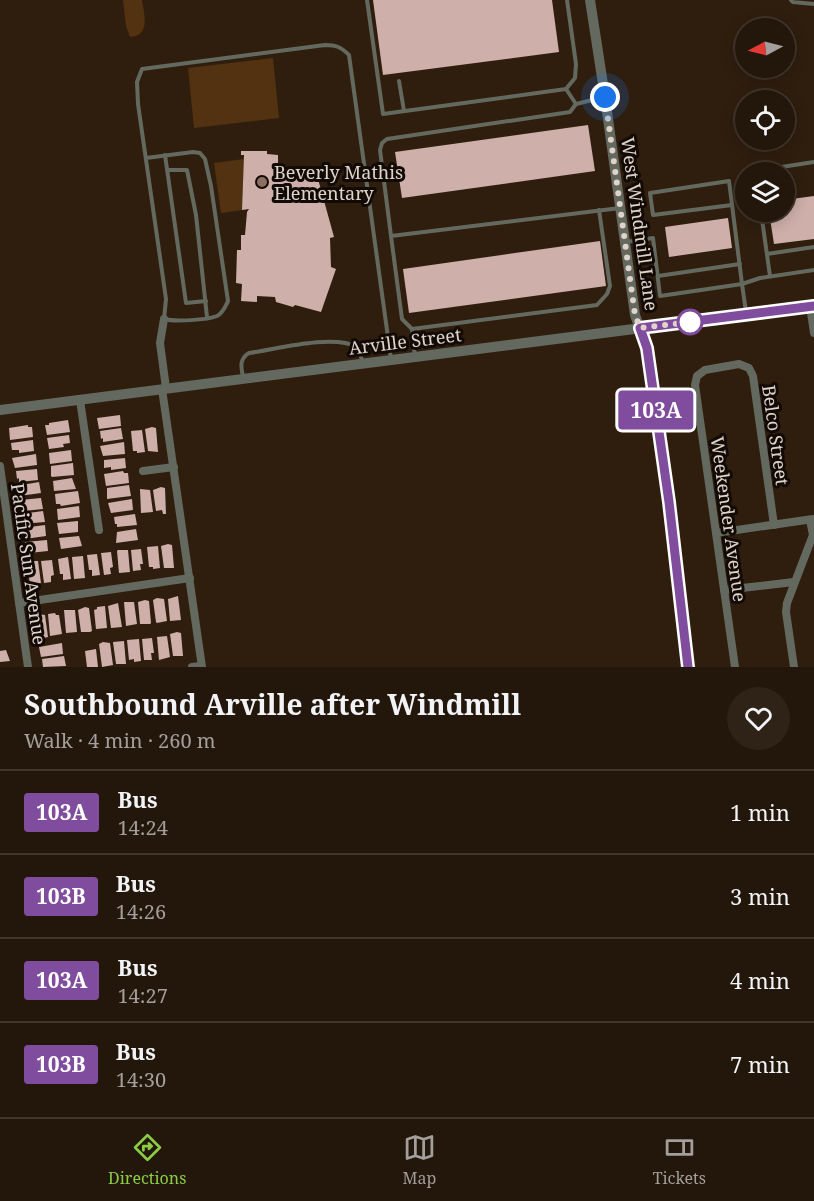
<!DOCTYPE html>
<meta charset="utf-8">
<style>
:root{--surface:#23160a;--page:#2f2318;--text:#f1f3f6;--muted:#a39f9c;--line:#40352b;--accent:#8bce46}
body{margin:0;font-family:"Noto Serif",serif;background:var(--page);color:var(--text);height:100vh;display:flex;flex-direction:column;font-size:22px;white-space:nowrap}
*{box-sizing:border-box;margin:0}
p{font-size:20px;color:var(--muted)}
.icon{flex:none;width:33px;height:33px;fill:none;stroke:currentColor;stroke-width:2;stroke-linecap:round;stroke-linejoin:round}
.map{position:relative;height:667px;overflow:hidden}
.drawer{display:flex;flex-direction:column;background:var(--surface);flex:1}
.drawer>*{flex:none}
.badge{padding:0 12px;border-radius:4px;font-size:21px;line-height:39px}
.needle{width:39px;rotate:263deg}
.fabs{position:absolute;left:735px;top:18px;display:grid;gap:12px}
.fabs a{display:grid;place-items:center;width:60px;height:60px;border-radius:50%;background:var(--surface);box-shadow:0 3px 15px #0003,0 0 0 2px var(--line);font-size:30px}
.you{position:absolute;width:30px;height:30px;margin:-15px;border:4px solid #fff;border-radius:50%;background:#1a73e8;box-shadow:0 0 0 9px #1a73e833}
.map>.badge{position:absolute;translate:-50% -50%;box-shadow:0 0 0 3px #fff}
.round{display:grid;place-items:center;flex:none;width:63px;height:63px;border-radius:32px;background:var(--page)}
.summary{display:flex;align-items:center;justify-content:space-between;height:102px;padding:0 24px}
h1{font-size:28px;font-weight:700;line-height:45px}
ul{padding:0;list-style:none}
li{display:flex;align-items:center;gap:18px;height:84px;padding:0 24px;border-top:2px solid var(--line)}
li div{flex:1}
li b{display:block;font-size:22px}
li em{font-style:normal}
li .badge{min-width:66px;font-weight:700;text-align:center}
.tab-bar{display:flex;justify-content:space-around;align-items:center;height:84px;border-top:2px solid var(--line);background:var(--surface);font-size:16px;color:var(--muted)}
.tab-bar a{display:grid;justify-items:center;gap:3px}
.tab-bar .active{color:var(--accent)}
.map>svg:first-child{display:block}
</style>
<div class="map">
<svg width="814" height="667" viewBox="0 0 814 667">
<rect width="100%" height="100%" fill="#2f1e0e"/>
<g fill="#533211">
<path d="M123,0H142C144,14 151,36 130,37L126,26Z"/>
<polygon points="273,58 279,118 194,128 188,68"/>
<polygon points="244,159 242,210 221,213 214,163"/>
</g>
<g fill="#ceafaa">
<polygon points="373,0 552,0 559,52 383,75"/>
<polygon points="588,125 595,171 402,198 395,152"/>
<polygon points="241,151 267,151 267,154 278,155 278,169 290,171 291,173 315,168 334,237 330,238 331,267 336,269 321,312 295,305 293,307 276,302 275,297 257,296 257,302 241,301 242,284 236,283 237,250 241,250 241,235 245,235 247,212 249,209 242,210 244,155 241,155"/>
<polygon points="814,196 814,239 774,244 769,212 784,212 784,200"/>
<polygon points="728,218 732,248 669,257 665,227"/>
<polygon points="600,241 606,286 409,313 403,269"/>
<polygon points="120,415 121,426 99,429 97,418"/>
<polygon points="68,420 70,432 47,435 45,425 49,425 49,423"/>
<polygon points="28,425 28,427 32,427 33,437 10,440 9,428"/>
<polygon points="152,427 156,428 158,452 148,451 145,429"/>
<polygon points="121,428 123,439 103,442 103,438 101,439 100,431"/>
<polygon points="142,430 145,452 137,453 137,451 133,451 131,431"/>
<polygon points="69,435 70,443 63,444 64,447 49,449 47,438"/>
<polygon points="33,440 34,451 19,453 19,450 12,450 11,443"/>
<polygon points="124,442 125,454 103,456 100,446"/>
<polygon points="71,450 72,461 50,464 49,453"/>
<polygon points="36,454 37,465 15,468 12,458"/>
<polygon points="125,458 126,468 111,470 111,467 104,468 104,460"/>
<polygon points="73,463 74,475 52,477 51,476 51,466"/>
<polygon points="37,469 38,480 19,482 19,478 17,479 16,471"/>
<polygon points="123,471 124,473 128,473 129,483 106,486 104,474"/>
<polygon points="72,478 76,489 54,491 53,481"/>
<polygon points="39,482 41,493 19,496 16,486"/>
<polygon points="129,485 131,496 107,499 107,488"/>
<polygon points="161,487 165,488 166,514 163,514 162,510 156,511 153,490"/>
<polygon points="140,489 150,490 153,512 141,513"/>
<polygon points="78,491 80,503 61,506 60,504 56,504 55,494"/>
<polygon points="41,498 43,509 23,511 23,507 21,508 20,500"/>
<polygon points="132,499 133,510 111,513 108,503"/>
<polygon points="79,506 80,517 58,520 57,509"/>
<polygon points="43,511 45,522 21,524 21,514"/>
<polygon points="135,514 137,525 117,527 117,524 115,524 114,517"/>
<polygon points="78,521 78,532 59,534 57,523"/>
<polygon points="45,525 46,536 25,539 24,531 30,530 30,527"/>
<polygon points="136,529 138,540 116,543 117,532"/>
<polygon points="79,536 82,546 61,549 59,538"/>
<polygon points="47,540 48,551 29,553 28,549 26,550 25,542"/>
<polygon points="168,544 172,545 174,568 164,568 161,546"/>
<polygon points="158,546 160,568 153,569 153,567 149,567 147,547"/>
<polygon points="141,549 143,564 140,564 141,570 133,571 131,550"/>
<polygon points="118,550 128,550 130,572 119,573 117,551"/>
<polygon points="111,552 113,567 110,568 111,574 104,575 101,553"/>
<polygon points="97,554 100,575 92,576 92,570 89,570 87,555"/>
<polygon points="83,556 85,578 74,579 72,557"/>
<polygon points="68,557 71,579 63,580 63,574 60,574 58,559"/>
<polygon points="52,560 54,575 51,576 51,582 44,583 41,561"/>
<polygon points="31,561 38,561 41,583 30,585 27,562"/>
<polygon points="178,596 181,620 170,621 168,599"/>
<polygon points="157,598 164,599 167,621 157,623 156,622 153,600"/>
<polygon points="145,600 149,601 151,623 150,624 140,624 138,602"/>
<polygon points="124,602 134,602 137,624 126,626"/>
<polygon points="118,603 122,627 111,628 108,606"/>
<polygon points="105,606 107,628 96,629 94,610 97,609 97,607"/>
<polygon points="85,607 89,608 92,631 90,632 81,632 78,610"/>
<polygon points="64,610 75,610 77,632 66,633"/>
<polygon points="55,613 56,615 59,615 62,634 50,636 48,614"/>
<polygon points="38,614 45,615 48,637 39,639 37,638 34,616"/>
<polygon points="177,632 181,633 183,656 173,656 170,634"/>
<polygon points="167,636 170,657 159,660 157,637"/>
<polygon points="152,638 154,653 151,653 152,660 144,660 142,639"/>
<polygon points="139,639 141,661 134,662 134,659 129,660 127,640"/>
<polygon points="124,641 126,664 116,664 113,642"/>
<polygon points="103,642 110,643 113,665 102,667 99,644"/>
<polygon points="62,643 63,654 41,657 39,647"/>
<polygon points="96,649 98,667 87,667 85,651"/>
<polygon points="6,650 10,661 0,662 0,651"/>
<polygon points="64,656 66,666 43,667 42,659"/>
</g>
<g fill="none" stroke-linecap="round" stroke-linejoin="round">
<g stroke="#64695f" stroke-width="4">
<polyline points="367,0 383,114 566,89 575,78 576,64 567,0"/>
<polyline points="791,0 793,2 814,4"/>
<polyline points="399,81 404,111"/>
<polyline points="566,89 576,104"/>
<polyline points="165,155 186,303 206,301"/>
<path d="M146,158L193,152L200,153L205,159L211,186L228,301C225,307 223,313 217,316C207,320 175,322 164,319L166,299L138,104L137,82L142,69L325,45C336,45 341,47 349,55L391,359"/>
<polyline points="168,170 187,170 196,215 207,317"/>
<polyline points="755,172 755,171 814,162"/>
<path d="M732,205L653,215L650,193L729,181C733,215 738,250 742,284L760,278L814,270"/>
<polyline points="761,212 770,276"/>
<polyline points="391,236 380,150 382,143 387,139 570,112 576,104 604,97"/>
<polyline points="626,242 653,238 660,296 742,284 746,312"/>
<polyline points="767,254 814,247"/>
<polyline points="658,276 740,264"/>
<polyline points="412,329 597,305 607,294 610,286 599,210"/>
<polyline points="415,357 412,329 402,319 391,236 620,208"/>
<path d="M243,377C241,367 239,359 249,353C277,349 333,334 357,347L363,362"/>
</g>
<g stroke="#64695f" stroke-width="8">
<polyline points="810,306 814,333"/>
<polyline points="164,319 160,343 166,388"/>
<polyline points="162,389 202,667"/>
<polyline points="80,400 99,530"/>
<polyline points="0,466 28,667"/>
<polyline points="143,471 174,467"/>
<polyline points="716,533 813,519"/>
<polyline points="724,590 794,582"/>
<polyline points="19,603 190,578"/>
<polyline points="192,667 201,666"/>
<polyline points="735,667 695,385 697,376 705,370 739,364 749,368 753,376 774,525"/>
<polyline points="794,667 786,612 787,603 813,535 810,520"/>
</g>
<g stroke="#64695f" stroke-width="10">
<polyline points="590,0 605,97 635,315 647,348 670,502 688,667"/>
<polyline points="0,410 814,306"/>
</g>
</g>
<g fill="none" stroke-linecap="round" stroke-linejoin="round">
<g stroke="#fff" stroke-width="14">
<polyline id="line" points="688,667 669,502 647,348 640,328 814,306"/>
</g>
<use href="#line" stroke="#804c9e" stroke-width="9"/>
<polyline stroke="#e0d4ca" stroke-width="6" stroke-dasharray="0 10.8" points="605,97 635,315 640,328 699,321 690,322"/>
</g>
<circle fill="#8d6e63" stroke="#120a05" stroke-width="2" cx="262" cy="182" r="6"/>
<circle fill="#fff" stroke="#804c9e" stroke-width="3" cx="690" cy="322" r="12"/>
<g text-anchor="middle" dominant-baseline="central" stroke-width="6" stroke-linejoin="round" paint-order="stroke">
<g font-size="18" fill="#e0d4ca" stroke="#120a05" text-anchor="start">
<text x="274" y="172">Beverly Mathis<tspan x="274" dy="21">Elementary</tspan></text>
</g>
<g font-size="18" fill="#e0d4ca" stroke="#120a05">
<text transform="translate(640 224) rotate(82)">West Windmill Lane</text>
<text transform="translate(405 341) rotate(-7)">Arville Street</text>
<text transform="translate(776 435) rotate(82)">Belco Street</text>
<text transform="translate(729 519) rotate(82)">Weekender Avenue</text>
<text transform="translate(29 564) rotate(82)">Pacific Sun Avenue</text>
</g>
</g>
</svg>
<div class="fabs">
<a><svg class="needle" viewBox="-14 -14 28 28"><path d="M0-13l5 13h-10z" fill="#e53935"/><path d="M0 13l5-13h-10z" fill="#a39f9c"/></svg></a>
<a><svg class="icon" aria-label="locate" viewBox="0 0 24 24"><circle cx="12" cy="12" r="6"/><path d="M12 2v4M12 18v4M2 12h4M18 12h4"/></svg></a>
<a><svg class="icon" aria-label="layers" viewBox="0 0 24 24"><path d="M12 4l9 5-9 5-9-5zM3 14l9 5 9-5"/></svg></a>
</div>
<div class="you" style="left:605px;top:97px"></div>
<b class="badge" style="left:656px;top:410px;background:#804c9e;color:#fff">103A</b>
</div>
<section class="drawer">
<div class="summary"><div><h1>Southbound Arville after Windmill</h1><p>Walk · 4 min · 260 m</p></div><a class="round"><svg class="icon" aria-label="heart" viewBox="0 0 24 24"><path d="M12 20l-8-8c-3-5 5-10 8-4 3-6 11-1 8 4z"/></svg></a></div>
<ul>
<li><span class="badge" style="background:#804c9e;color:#fff">103A</span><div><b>Bus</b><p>14:24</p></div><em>1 min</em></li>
<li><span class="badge" style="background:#804c9e;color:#fff">103B</span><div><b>Bus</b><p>14:26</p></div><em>3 min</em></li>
<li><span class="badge" style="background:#804c9e;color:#fff">103A</span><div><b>Bus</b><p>14:27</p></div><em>4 min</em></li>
<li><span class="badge" style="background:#804c9e;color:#fff">103B</span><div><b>Bus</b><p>14:30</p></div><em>7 min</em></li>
</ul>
</section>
<nav class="tab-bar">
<a class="active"><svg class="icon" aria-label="directions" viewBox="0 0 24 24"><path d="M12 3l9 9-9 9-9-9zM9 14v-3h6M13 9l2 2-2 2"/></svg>Directions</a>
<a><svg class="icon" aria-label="map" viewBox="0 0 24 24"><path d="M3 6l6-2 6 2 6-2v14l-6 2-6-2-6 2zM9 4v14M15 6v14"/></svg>Map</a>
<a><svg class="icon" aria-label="tickets" viewBox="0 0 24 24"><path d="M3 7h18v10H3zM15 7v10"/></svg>Tickets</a>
</nav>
